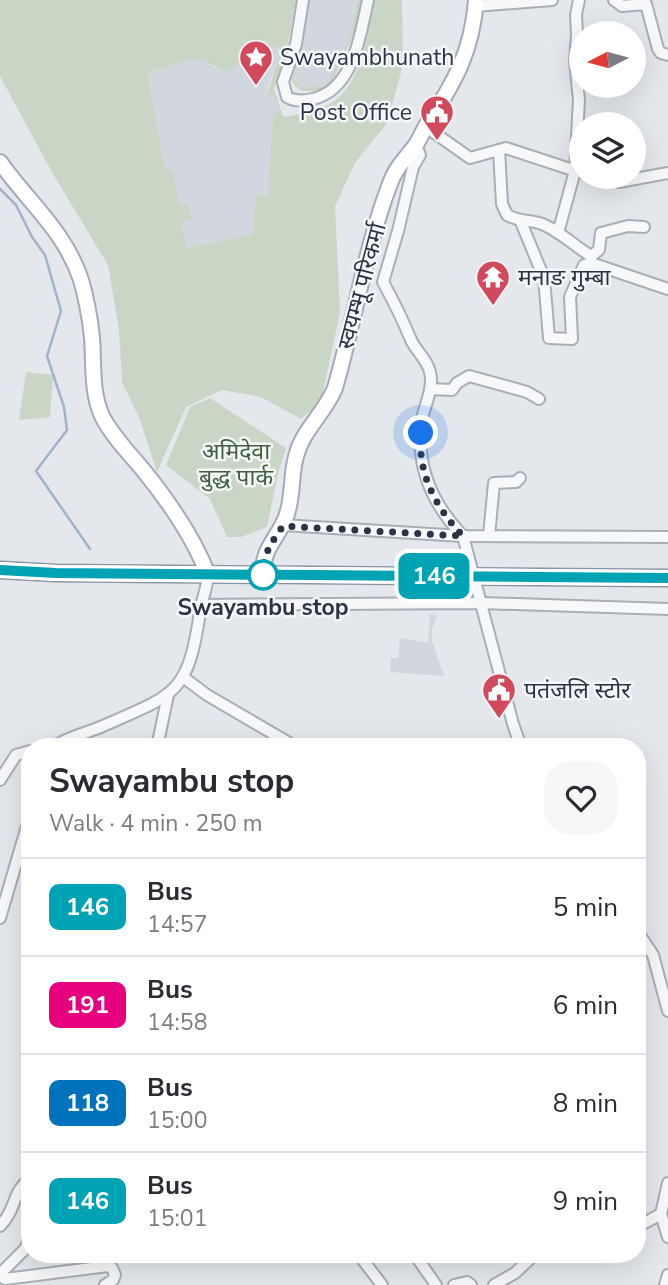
<!DOCTYPE html>
<meta charset="utf-8">
<style>
:root{--surface:#fff;--page:#f7f7f7;--text:#2b2b33;--muted:#7c7c81;--line:#e1e1e2}
body{margin:0;font-family:"Nunito Sans","Noto Sans Devanagari",sans-serif;background:var(--page);color:var(--text);height:100vh;display:flex;flex-direction:column;font-size:26px;white-space:nowrap}
*{box-sizing:border-box;margin:0}
p{font-size:23px;color:var(--muted)}
.icon{flex:none;width:38px;height:38px;fill:none;stroke:currentColor;stroke-width:2;stroke-linecap:round;stroke-linejoin:round}
.map{position:relative;flex:1;overflow:hidden}
.details{position:absolute;left:21px;top:738px;width:625px;height:525px;display:flex;flex-direction:column;background:var(--surface);border-radius:28px;box-shadow:0 7px 28px #0002}
.details>*{flex:none}
.badge{padding:0 14px;border-radius:10px;font-size:24px;line-height:46px}
.needle{width:46px;rotate:264deg}
.controls{position:absolute;left:569px;top:21px;display:grid;gap:14px}
.controls a{display:grid;place-items:center;width:77px;height:77px;border-radius:50%;background:var(--surface);box-shadow:0 7px 28px #0002;font-size:35px}
.you{position:absolute;width:35px;height:35px;margin:-18px;border:5px solid #fff;border-radius:50%;background:#1a73e8;box-shadow:0 0 0 10px #1a73e833}
.map>.badge{position:absolute;translate:-50% -50%;box-shadow:0 0 0 4px #fff}
.round{display:grid;place-items:center;flex:none;width:74px;height:74px;border-radius:28px;background:var(--page)}
.summary{display:flex;align-items:center;justify-content:space-between;height:119px;padding:0 28px}
h1{font-size:33px;font-weight:700;line-height:52px}
ul{padding:0;list-style:none}
li{display:flex;align-items:center;gap:21px;height:98px;padding:0 28px;border-top:2px solid var(--line)}
li div{flex:1}
li b{display:block;font-size:26px}
li em{font-style:normal}
li .badge{min-width:77px;font-weight:700;text-align:center}
.map>svg:first-child{display:block}
</style>
<div class="map">
<svg width="668" height="1285" viewBox="0 0 668 1285">
<rect width="100%" height="100%" fill="#e4e7ec"/>
<g fill="#d2d6de">
<polygon points="309,0 358,0 348,40 327,85 302,88 294,79"/>
<polygon points="278,45 279,54 268,87 267,96 274,95 279,112 273,134 268,197 256,195 253,234 187,248 181,223 192,220 180,205 172,169 165,170 148,73 191,59 207,62 215,68 247,59 254,52 266,46"/>
<polygon points="430,614 437,616 432,629 432,641 444,676 390,672 391,658 398,658 400,638 428,642"/>
</g>
<g fill="#c9d6c5" fill-rule="evenodd">
<path d="M0,0H296L287,49L274,89L283,117C304,114 329,109 343,93C364,69 368,29 374,0H402L403,65L387,123L355,163L335,206L340,312L321,402L301,419L261,397L222,390L186,407L157,472L140,420L122,382L119,330L108,265L53,174L0,76ZM266,46H278L279,54L267,96L274,95L279,112L273,114L268,196L256,195L253,234L187,248L181,223L192,220L187,203L180,204L172,169L165,170L148,73L191,59L207,62L226,72Z"/>
<path d="M306,0H309L294,79L302,88L327,85L348,40L358,0H362L357,26L331,85C317,92 300,96 292,81L303,25Z"/>
<polygon points="26,372 53,375 50,417 19,420"/>
<polygon points="210,398 286,448 278,474 267,527 241,537 227,537 210,499 166,465 190,407"/>
</g>
<g fill="none" stroke-linecap="round" stroke-linejoin="round">
<polyline stroke="#9fb4cc" stroke-width="2.5" points="0,189 16,205 32,237 45,255 61,311 47,356 64,407 67,430 36,471 90,549"/>
<g stroke="#a9aeb7" stroke-width="14">
<g id="minor">
<path d="M303,0L296,44L283,82L287,97C295,102 304,101 313,99C354,89 360,35 368,0"/>
<polyline points="614,0 622,6 646,4 658,49 661,53 668,55"/>
<polyline points="475,6 552,0"/>
<polyline points="426,127 470,158 506,148 579,172"/>
<path d="M416,145L420,155L413,167L398,231L383,282C394,302 402,318 411,340C416,351 427,359 430,372C434,388 425,404 422,419C415,465 432,504 463,536L513,724L521,747"/>
<path d="M499,150L502,204L507,215C522,223 525,219 539,223C558,229 574,246 591,256V263L668,289"/>
<polyline points="596,177 619,182 668,173"/>
<polyline points="521,222 544,278 549,338 572,339 570,297 584,265 591,263"/>
<polyline points="558,233 575,171 579,100 575,61 577,34 576,15 579,0"/>
<polyline points="591,256 599,250 601,233 628,226 644,227"/>
<polyline points="430,389 452,390 457,383 469,376 527,392 539,399"/>
<polyline points="283,525 463,536 668,537"/>
<polyline points="489,536 494,483 516,482 520,478"/>
<polyline points="201,605 482,603 668,609"/>
<polyline points="183,677 207,695 296,747"/>
<path d="M53,747C67,737 87,733 103,726C176,694 188,694 200,612C202,599 207,588 208,575"/>
<polyline points="157,747 168,695"/>
<polyline points="0,780 16,755 30,751"/>
<polyline points="0,918 30,816"/>
<polyline points="637,931 653,955 668,1011"/>
<polyline points="668,1183 661,1214 668,1237"/>
<path d="M0,1226C17,1209 11,1193 30,1179"/>
<polyline points="637,1227 661,1214"/>
<polyline points="359,1255 382,1285"/>
<polyline points="415,1255 436,1285"/>
<polyline points="0,1274 25,1249 28,1242 30,1215"/>
<polyline points="0,1275 5,1279 108,1266 112,1268 115,1275 113,1280 105,1285"/>
<polyline points="454,1285 467,1282 471,1285"/>
<polyline points="494,1285 515,1273 534,1255"/>
<polyline points="665,1285 668,1275"/>
</g>
</g>
<g stroke="#a3abb8" stroke-width="18">
<g id="major">
<path d="M0,162C28,202 65,231 81,280C86,297 90,319 92,337C94,363 91,392 102,416C112,436 130,454 144,471C169,502 194,538 208,575"/>
<path d="M263,575C262,548 277,540 286,517C294,496 290,474 297,453C304,429 326,411 335,388C355,319 365,248 391,181C396,167 406,158 415,146C420,139 423,130 428,123C455,81 472,52 476,0"/>
</g>
</g>
<g stroke="#8b94a3" stroke-width="19">
<polyline id="highway" points="0,570 56,573 668,578"/>
</g>
<use href="#minor" stroke="#f7f8fa" stroke-width="10"/>
<use href="#major" stroke="#fff" stroke-width="14"/>
<use href="#highway" stroke="#fff" stroke-width="16"/>
</g>
<g fill="none" stroke-linecap="round" stroke-linejoin="round">
<g stroke="#fff" stroke-width="16">
<polyline id="line" points="0,570 56,573 668,578"/>
</g>
<use href="#line" stroke="#00a3b4" stroke-width="10"/>
<path stroke="#2b3445" stroke-width="7" stroke-dasharray="0 12.6" d="M263,575C262,555 272,542 283,526L463,536C436,508 417,473 421,433"/>
</g>
<defs>
<g id="sight-pin" transform="scale(1.75)"><path d="M0 17L-7.5 6A9.5 9.5 0 1 1 7.5 6Z" fill="#d1495b" stroke="#f4f6f9"/><path d="M0-6L1.8-2.2L6-1.7L2.9 1.2L3.7 5.4L0 3.3L-3.7 5.4L-2.9 1.2L-6-1.7L-1.8-2.2Z" fill="#fff"/></g>
<g id="civic-pin" transform="scale(1.75)"><path d="M0 17L-7.5 6A9.5 9.5 0 1 1 7.5 6Z" fill="#d1495b" stroke="#f4f6f9"/><path d="M-.6-6.5H3V-4.5H.6V-3L4-1V1h2V6H-6V1h2V-1L-.6-3ZM-1.2 2.5V6h2.4V2.5Z" fill="#fff"/></g>
<g id="temple-pin" transform="scale(1.75)"><path d="M0 17L-7.5 6A9.5 9.5 0 1 1 7.5 6Z" fill="#d1495b" stroke="#f4f6f9"/><path d="M0-6L5-2H3V0L6.5 2.5H4V6H1.5V3h-3V6H-4V2.5H-6.5L-3 0V-2H-5Z" fill="#fff"/></g>
</defs>
<g fill-rule="evenodd">
<use href="#sight-pin" x="256" y="57"/>
<use href="#civic-pin" x="437" y="112"/>
<use href="#temple-pin" x="493" y="277"/>
<use href="#civic-pin" x="499" y="690"/>
</g>
<circle fill="#fff" stroke="#00a3b4" stroke-width="3.5" cx="263" cy="575" r="14"/>
<g text-anchor="middle" dominant-baseline="central" stroke-width="5" stroke-linejoin="round" paint-order="stroke">
<g font-size="23" fill="#2b3445" stroke="#f4f6f9" text-anchor="start">
<text x="280" y="57">Swayambhunath</text>
<text x="412" y="112" text-anchor="end">Post Office</text>
<text x="518" y="277">मनाङ गुम्बा</text>
<text x="524" y="690">पतंजलि स्टोर</text>
</g>
<g font-size="23" fill="#2b3445" stroke="#f4f6f9">
<text transform="translate(362 286) rotate(-75)">स्वयम्भू परिकर्मा</text>
</g>
<g font-size="23" fill="#3f6138" stroke="#f4f6f9">
<text x="236" y="451">अमिदेवा<tspan x="236" dy="26">बुद्ध पार्क</tspan></text>
</g>
<g font-size="23" font-weight="bold" fill="#2b3445" stroke="#f4f6f9">
<text x="263" y="607">Swayambu stop</text>
</g>
</g>
</svg>
<div class="controls">
<a><svg class="needle" viewBox="-14 -14 28 28"><path d="M0-13l5 13h-10z" fill="#e53935"/><path d="M0 13l5-13h-10z" fill="#7c7c81"/></svg></a>
<a><svg class="icon" aria-label="layers" viewBox="0 0 24 24"><path d="M12 4l9 5-9 5-9-5zM3 14l9 5 9-5"/></svg></a>
</div>
<div class="you" style="left:421px;top:433px"></div>
<b class="badge" style="left:434px;top:576px;background:#00a3b4;color:#fff">146</b>
<section class="details">
<div class="summary"><div><h1>Swayambu stop</h1><p>Walk · 4 min · 250 m</p></div><a class="round"><svg class="icon" aria-label="heart" viewBox="0 0 24 24"><path d="M12 20l-8-8c-3-5 5-10 8-4 3-6 11-1 8 4z"/></svg></a></div>
<ul>
<li><span class="badge" style="background:#00a3b4;color:#fff">146</span><div><b>Bus</b><p>14:57</p></div><em>5 min</em></li>
<li><span class="badge" style="background:#e6007e;color:#fff">191</span><div><b>Bus</b><p>14:58</p></div><em>6 min</em></li>
<li><span class="badge" style="background:#0072bc;color:#fff">118</span><div><b>Bus</b><p>15:00</p></div><em>8 min</em></li>
<li><span class="badge" style="background:#00a3b4;color:#fff">146</span><div><b>Bus</b><p>15:01</p></div><em>9 min</em></li>
</ul>
</section>
</div>
